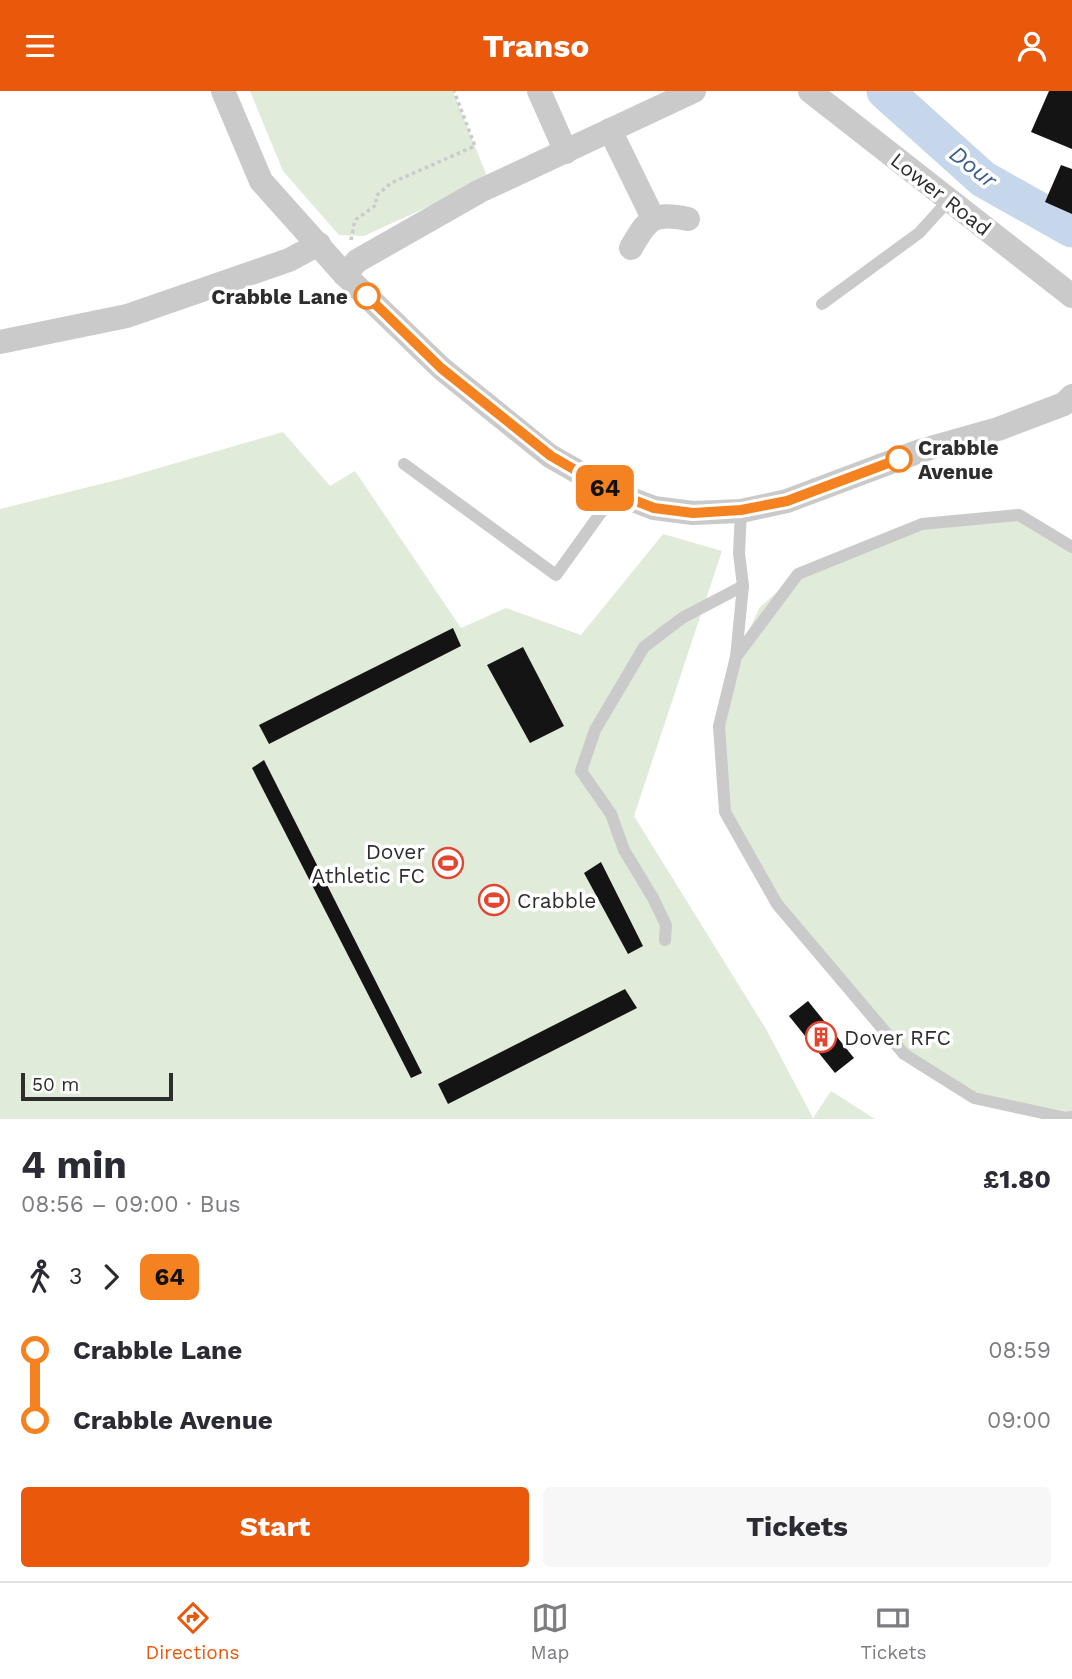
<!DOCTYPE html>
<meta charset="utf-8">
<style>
:root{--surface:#fff;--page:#f7f7f7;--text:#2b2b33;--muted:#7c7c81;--line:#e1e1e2;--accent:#ea580c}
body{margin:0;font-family:"Work Sans",sans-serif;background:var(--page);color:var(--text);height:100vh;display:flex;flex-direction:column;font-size:26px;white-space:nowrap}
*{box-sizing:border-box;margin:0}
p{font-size:23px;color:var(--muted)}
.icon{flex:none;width:38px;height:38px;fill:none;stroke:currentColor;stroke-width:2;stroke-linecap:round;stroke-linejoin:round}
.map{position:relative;height:1028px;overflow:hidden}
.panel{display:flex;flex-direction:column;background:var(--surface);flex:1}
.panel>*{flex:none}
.badge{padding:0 14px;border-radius:10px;font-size:24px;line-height:46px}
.scale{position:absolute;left:21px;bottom:18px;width:152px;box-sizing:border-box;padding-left:7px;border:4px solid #2d2d2d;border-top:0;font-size:19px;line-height:24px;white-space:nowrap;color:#2d2d2d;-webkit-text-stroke:5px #fff;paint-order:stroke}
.map>.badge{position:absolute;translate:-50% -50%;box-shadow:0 0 0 4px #fff}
.legs{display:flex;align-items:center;gap:10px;height:77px;padding:0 21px;font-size:23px}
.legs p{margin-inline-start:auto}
.head{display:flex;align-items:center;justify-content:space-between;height:119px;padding:0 21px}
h1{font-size:38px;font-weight:700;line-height:52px}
.primary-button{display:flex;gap:14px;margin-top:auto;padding:14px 21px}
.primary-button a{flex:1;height:80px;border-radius:7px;background:var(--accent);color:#fff;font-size:28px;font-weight:700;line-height:80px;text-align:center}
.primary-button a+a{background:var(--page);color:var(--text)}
ul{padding:0 21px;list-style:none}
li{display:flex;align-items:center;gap:24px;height:70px;font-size:26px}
li i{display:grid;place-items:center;width:10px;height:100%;margin:0 9px;background:currentColor}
li i::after{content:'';width:18px;height:18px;margin:-9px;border:5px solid;border-radius:50%;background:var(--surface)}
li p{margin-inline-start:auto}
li:first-child i{background:linear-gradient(#0000 50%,currentColor 0)}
li:last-child i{background:linear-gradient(currentColor 50%,#0000 0)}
header{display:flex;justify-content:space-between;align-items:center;height:91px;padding:0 21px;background:var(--accent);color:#fff;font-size:32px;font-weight:700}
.menu{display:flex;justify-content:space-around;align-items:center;height:98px;border-top:2px solid var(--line);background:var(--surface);font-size:19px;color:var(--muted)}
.menu a{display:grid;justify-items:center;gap:4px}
.menu .selected{color:var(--accent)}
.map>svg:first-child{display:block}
</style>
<header><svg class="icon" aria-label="menu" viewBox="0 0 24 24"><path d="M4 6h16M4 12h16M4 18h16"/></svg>Transo<svg class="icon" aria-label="person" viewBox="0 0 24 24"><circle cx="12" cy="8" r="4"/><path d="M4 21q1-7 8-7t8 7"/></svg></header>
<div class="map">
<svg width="1072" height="1028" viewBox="0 0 1072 1028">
<rect width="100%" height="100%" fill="#fff"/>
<g fill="#e0ebda">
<polygon points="250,0 453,0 488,88 364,145 339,144 283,80"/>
<polygon points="283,341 330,395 355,380 461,537 506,517 581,544 663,443 722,460 634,725 766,938 813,1027 831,1000 875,1028 0,1028 0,418 121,388"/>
<polygon points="1015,422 1072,456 1072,1026 974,1007 904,963 777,813 725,721 719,635 736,566 760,516 798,483 922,433"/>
</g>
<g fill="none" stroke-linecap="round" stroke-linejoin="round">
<polyline stroke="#c6d6eb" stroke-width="37" points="885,0 983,88 1072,138"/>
</g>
<g fill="#141414">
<polygon points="1049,0 1072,0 1072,58 1031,41"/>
<polygon points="1061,74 1072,78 1072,123 1045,111"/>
<polygon points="453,537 461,555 269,653 259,634"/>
<polygon points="523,556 564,635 530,652 487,574"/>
<polygon points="264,669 422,982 411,987 252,677"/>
<polygon points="601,771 643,855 628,863 584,782"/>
<polygon points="625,898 637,917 448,1013 438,993"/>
<polygon points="808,910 854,967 835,982 789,925"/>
</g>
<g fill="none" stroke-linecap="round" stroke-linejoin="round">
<polyline stroke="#cacaca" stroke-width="3.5" stroke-dasharray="3.5 3.5" stroke-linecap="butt" points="351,149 355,129 376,114 376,105 391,92 475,55 454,0"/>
<g stroke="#cacaca" stroke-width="12">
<polyline points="822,213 919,142 949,109"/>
<polyline points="404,373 556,484 615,402"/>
<polyline points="1072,456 1019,424 922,433 798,483 736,566 719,635 725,721 777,813 904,963 974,1007 1066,1027 1072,1026"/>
<polyline points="736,566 743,495"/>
<polyline points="665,849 666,834 653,807 624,759 611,723 581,680 595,639 644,556 682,527 743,495 739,462 741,420"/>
</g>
<g stroke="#cacaca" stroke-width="24">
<polyline points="223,0 261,90 345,184 441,277 550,365 615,402 654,417 693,422 741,420 787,410 920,360 998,338 1064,313 1072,305"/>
<polyline points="539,0 566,61"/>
<polyline points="810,0 1072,205"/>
<polyline points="610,39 653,127"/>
<path d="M631,157C648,127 653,121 688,128"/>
<polyline points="345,184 357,170 480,100 694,0"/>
<polyline points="0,251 127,225 289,169 319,153"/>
</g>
</g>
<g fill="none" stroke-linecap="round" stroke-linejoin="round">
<g stroke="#fff" stroke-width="16">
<polyline id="line-1" points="367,205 441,277 551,365 615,402 654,417 693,422 741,419 787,410 899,368"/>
</g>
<use href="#line-1" stroke="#f58220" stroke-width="10"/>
</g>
<defs>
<g id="stadium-ring" transform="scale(1.575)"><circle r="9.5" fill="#fff" stroke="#e34530" stroke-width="1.5"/><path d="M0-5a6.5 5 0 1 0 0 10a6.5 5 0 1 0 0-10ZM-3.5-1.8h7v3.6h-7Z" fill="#e34530"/></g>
<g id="building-ring" transform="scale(1.575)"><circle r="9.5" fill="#fff" stroke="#e34530" stroke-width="1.5"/><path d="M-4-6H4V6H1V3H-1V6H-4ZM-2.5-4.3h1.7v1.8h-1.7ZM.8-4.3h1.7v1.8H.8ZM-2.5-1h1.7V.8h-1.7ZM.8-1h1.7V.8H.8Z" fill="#e34530"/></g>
</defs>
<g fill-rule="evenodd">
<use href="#stadium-ring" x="448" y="772"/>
<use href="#stadium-ring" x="494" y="809"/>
<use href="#building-ring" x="821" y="946"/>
</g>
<g fill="#fff" stroke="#f58220" stroke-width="3.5">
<circle cx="367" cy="205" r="12"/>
<circle cx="899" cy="368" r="12"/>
</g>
<g text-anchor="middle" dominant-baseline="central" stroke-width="7" stroke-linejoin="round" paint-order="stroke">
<g font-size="21" fill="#2d2d2d" stroke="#fff">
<text transform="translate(941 103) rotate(38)">Lower Road</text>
</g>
<g font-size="21" font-weight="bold" fill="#2d2d2d" stroke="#fff" text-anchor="end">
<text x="348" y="205">Crabble Lane</text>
<text x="918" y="356" text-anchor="start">Crabble<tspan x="918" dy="24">Avenue</tspan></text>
</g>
<g font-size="21" fill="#2d2d2d" stroke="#fff" text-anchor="start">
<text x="425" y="760" text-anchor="end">Dover<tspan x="425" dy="24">Athletic FC</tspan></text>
<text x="517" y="809">Crabble</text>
<text x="844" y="946">Dover RFC</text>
</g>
<g font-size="23" font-style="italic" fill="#3c5e8e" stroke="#fff">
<text transform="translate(973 76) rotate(38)">Dour</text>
</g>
</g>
</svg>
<div class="scale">50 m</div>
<b class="badge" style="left:605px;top:397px;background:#f58220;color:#111">64</b>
</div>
<section class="panel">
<div class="head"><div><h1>4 min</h1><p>08:56 – 09:00 · Bus</p></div><b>£1.80</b></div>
<div class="legs"><svg class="icon" aria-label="walk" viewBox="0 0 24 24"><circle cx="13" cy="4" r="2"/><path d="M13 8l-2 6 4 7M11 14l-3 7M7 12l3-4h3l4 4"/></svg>3<svg class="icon" aria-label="forward" viewBox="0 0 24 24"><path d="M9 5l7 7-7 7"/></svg><b class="badge" style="background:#f58220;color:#111">64</b></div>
<ul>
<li><i style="color:#f58220"></i><b>Crabble Lane</b><p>08:59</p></li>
<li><i style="color:#f58220"></i><b>Crabble Avenue</b><p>09:00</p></li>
</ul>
<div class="primary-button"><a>Start</a><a>Tickets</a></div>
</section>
<nav class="menu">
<a class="selected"><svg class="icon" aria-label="directions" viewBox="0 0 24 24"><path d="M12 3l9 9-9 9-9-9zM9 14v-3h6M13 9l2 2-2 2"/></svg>Directions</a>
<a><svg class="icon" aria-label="map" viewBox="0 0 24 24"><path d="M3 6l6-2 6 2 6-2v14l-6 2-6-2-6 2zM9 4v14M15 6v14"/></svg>Map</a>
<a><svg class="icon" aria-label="tickets" viewBox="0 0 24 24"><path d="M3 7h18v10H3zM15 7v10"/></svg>Tickets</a>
</nav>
